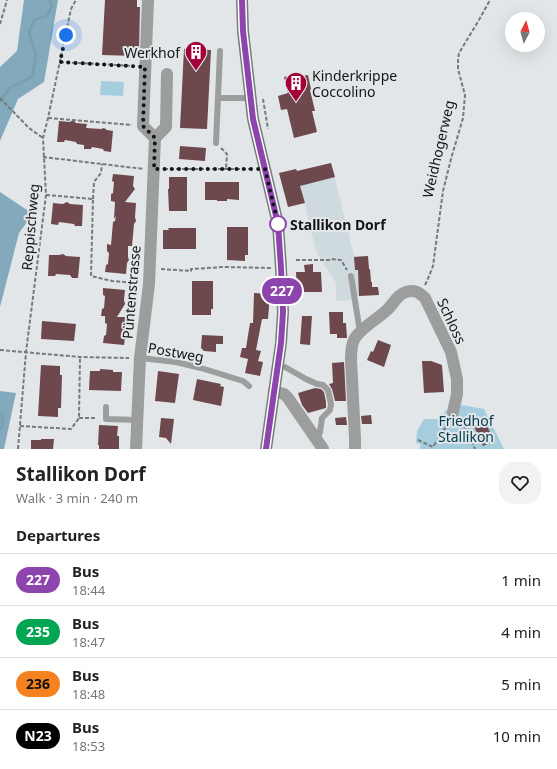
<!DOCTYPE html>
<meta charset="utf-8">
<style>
:root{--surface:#fff;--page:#f2f2f2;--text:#222;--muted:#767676;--line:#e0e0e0}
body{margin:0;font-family:"Noto Sans",sans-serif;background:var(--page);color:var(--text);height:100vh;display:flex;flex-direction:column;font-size:15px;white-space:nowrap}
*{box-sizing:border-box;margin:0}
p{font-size:13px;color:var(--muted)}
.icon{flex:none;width:22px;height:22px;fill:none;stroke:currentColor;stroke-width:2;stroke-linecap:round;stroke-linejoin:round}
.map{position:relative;height:449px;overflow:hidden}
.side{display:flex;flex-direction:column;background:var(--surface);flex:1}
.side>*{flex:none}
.badge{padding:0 8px;border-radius:13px;font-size:14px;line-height:26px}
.needle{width:26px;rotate:6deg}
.tools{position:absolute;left:505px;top:12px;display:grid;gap:8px}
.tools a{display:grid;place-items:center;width:40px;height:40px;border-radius:50%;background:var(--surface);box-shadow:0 4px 16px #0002;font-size:20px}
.you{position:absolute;width:20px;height:20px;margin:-10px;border:3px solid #fff;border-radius:50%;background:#1a73e8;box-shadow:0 0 0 6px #1a73e833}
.map>.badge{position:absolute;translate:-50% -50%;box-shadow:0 0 0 2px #fff}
h2{padding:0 16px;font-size:15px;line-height:36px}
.round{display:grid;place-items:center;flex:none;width:42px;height:42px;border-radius:16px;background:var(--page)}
.headline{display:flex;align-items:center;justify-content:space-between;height:68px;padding:0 16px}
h1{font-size:19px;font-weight:700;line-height:30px}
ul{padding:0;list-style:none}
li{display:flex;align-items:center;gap:12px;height:52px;padding:0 16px;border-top:1px solid var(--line)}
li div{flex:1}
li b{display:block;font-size:15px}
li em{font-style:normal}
li .badge{min-width:44px;font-weight:700;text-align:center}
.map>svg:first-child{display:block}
</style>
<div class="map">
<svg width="557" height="449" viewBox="0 0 557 449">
<rect width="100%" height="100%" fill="#e3e6e8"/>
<polygon fill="#cfdadf" points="331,163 354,256 368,256 369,269 370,269 371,281 372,282 373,295 356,296 356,300 336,301 336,283 316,252 305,203 288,207 279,173 296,169 297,171"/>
<g fill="#a5cdde">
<polygon points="101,81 124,82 123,96 100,95"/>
<polygon points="462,405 484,409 504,449 419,449 421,445 416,443 417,431 424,419 441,419 446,410 451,411"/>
</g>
<g fill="#82aabc">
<polygon points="24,0 58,0 44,82 18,99 0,141 0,67 17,51"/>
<polygon points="0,192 33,214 19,233 0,307"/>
<polygon points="0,391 16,393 4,449 0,449"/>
</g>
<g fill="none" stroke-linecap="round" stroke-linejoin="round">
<g stroke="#78a0b1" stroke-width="3">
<polyline points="0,101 10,88 32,77 36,55 29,32 34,20 47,16 52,6 50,0"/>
<polyline points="0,413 3,414 2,427 0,429"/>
</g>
</g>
<g fill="#6d484c">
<polygon points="105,0 137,0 137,7 140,7 139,49 135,49 135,56 102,55"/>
<polygon points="184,49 211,50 207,129 180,128"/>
<polygon points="293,75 294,78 308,75 311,89 310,90 315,111 312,111 317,132 294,138 287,109 281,110 278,96 288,93 284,77"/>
<polygon points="73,120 76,123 87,124 86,128 101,129 104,128 107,130 113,131 111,152 104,151 103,149 92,147 91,149 84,149 84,145 77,144 76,142 65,140 64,142 57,142 59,121 70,122"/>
<polygon points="180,146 206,148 205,161 179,159"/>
<polygon points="331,163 335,177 300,186 305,203 288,207 279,173 296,169 297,171"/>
<polygon points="113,174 134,176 133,186 135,189 125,202 136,203 135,217 136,221 134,224 132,246 128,246 128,257 129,260 127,263 126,274 105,272 106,265 108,264 109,253 107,251 107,244 111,245 113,222 115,221 116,216 114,219 115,202 111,201 111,194 113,193 114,182 112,181"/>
<polygon points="169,177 187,177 187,211 169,211 168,189 169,189"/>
<polygon points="205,182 239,182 239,200 227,199 227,201 217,201 217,200 205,200"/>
<polygon points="67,202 70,204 83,205 82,226 75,226 74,224 59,222 58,225 51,224 53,203 63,204"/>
<polygon points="227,227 248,227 248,255 245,255 245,261 227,260"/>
<polygon points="168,228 196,228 196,249 163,249 163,230 169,230"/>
<polygon points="63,254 66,256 80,257 78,278 72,278 70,275 56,274 55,276 48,276 49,255 59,255"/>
<polygon points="368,256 369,269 370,269 371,282 372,282 372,287 378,287 379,295 359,296 358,270 355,270 354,257"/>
<polygon points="313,264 313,272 321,272 322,292 297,292 296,272 305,272 304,265"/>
<polygon points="192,281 213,281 213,309 211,309 211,315 192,315"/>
<polygon points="103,288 125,290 124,300 125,304 117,317 126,317 125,332 127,335 125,338 124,345 103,343 104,336 106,335 107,324 105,323 105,316 101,316 102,309 104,308 105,296 103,295"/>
<polygon points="254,293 270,294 268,319 262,319 256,350 261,351 258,361 263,362 260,376 245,373 248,359 240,357 242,348 246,348 250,323 253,323"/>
<polygon points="329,312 343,312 343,323 346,323 347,338 337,338 337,334 330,334"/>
<polygon points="302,316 312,316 310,345 300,344"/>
<polygon points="42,321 76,324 74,341 41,339"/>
<polygon points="202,335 223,336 223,344 216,344 216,352 204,351 201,348"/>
<polygon points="378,340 391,345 384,367 367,360 371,351 373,352"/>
<polygon points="422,361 431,361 442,365 444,392 424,393"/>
<polygon points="344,362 346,401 335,401 332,389 329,384 333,383 332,363"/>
<polygon points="41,365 60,366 60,375 62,375 61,408 58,408 58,417 38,416"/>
<polygon points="100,369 113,370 113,372 122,372 121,391 89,390 90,371 100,371"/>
<polygon points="158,371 179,374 175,403 155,401"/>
<polygon points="197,379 221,384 220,386 224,387 221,406 193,400"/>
<polygon points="315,388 321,389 324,392 326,402 326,408 308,413 302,405 298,393"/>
<polygon points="371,415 372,424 362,424 361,416"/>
<polygon points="346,417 347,425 336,425 335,418"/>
<polygon points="161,418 174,419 171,444 166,438 159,437"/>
<polygon points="484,419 494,441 483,446 473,424"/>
<polygon points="99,425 118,426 117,436 119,436 119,449 99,449 99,445 98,445"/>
<polygon points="41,439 54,439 53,449 31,449 31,440 41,440"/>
</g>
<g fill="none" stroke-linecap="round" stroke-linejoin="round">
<g stroke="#77797a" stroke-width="2" stroke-dasharray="4 2" stroke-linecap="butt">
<polyline points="0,24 7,0"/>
<polyline points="60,62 135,66"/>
<polyline points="0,98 29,128 43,138"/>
<polyline points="263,99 268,129"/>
<polyline points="48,118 132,125"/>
<polyline points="221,148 227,154 226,169"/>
<polyline points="43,157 144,169"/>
<polyline points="164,169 254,169"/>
<polyline points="46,195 93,199 91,276 112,281 137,283"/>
<polyline points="93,199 94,182 101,173 102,164"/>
<polyline points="296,260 329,260 331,259 341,260 347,270"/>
<polyline points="161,269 191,271 191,269 224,267 271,268"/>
<polyline points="425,285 427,281 433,266 443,191 451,159 463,118 464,107 465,95 458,69 458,60 459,53 479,20 490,0"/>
<polyline points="0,350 80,357 129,358"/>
<polyline points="79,418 97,418"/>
<polyline points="458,422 465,427 475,449"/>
<polyline points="20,426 71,429 79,418 80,357"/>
<polyline points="418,440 433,447 449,422"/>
<polyline points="18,449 26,352 46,195 43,138 48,118 71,9 76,0"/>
</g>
<g stroke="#9c9e9e" stroke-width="6">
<polyline points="218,98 250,98"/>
<polyline points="216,143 220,51"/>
<polyline points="351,276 360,332"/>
<polyline points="140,358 176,362 201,368 243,381 249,386"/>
<polyline points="278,366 285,367 306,379 317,384 323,385 328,390 331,404 330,410 322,418 320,432 317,440"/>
<polyline points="106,407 106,419 137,420"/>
</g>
<g stroke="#9c9e9e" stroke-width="12">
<polyline points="148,0 143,126 155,138"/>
<polyline points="274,391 284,394 288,398 323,449"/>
<polyline points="136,449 140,358 149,284 155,138 166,127 167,74"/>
<path d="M355,449V438L351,360C351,353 351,344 355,338C363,326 378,319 388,309C394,303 398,294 406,292C415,289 420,293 425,298L451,352L457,379V394L453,412"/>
</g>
<polyline stroke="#797b7c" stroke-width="12" points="242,0 243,31 253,119 278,224 281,268 283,312 281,343 266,449"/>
</g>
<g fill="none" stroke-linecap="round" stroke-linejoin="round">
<g stroke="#fff" stroke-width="9">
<polyline id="line" points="242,0 243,31 253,119 278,224 281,268 283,312 281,343 266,449"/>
</g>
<use href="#line" stroke="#8e44ad" stroke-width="6"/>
<polyline stroke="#141516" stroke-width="4" stroke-dasharray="0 7.2" points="66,35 60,62 145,67 143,126 155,138 154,169 265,169 278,224"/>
</g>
<defs>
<g id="building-pin" transform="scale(1.15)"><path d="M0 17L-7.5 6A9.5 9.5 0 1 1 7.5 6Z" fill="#a20239" stroke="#e3e6e8"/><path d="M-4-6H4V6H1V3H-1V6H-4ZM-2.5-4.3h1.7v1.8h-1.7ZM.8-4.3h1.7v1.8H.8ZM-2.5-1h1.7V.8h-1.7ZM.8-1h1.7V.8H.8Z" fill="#fff"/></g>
</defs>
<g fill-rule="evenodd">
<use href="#building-pin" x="196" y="52"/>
<use href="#building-pin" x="296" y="83"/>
</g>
<circle fill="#fff" stroke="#8e44ad" stroke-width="2" cx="278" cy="224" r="8"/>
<g text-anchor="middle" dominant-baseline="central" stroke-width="4" stroke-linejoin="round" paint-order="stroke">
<g font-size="14" fill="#141516" stroke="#e3e6e8" text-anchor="end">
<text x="180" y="52">Werkhof</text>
<text x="312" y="75" text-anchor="start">Kinderkrippe<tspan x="312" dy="16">Coccolino</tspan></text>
</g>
<g font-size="14" fill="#141516" stroke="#e3e6e8">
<text transform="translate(438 149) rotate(-77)">Weidhogerweg</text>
<text transform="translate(30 227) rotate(-85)">Reppischweg</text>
<text transform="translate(131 292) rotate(-85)">Püntenstrasse</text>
<text transform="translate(452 321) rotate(65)">Schloss</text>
<text transform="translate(176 352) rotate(10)">Postweg</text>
</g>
<g font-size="14" font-weight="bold" fill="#141516" stroke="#e3e6e8" text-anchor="start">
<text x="290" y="224">Stallikon Dorf</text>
</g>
<g font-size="14" fill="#044053" stroke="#e3e6e8">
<text x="466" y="420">Friedhof<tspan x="466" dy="16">Stallikon</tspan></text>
</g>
</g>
</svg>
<div class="tools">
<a><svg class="needle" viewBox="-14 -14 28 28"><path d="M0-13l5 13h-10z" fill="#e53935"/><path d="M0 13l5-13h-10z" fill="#767676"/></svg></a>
</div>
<div class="you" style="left:66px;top:35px"></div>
<b class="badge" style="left:282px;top:291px;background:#8e44ad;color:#fff">227</b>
</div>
<section class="side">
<div class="headline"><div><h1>Stallikon Dorf</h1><p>Walk · 3 min · 240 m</p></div><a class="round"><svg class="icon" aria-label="heart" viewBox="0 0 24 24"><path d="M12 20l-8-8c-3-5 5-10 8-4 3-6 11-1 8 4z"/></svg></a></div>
<h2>Departures</h2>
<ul>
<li><span class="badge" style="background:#8e44ad;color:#fff">227</span><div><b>Bus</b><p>18:44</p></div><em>1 min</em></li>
<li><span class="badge" style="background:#00a651;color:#fff">235</span><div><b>Bus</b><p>18:47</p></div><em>4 min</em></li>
<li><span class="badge" style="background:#f58220;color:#111">236</span><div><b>Bus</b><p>18:48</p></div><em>5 min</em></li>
<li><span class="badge" style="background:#000;color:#fff">N23</span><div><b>Bus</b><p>18:53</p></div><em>10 min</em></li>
</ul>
</section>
